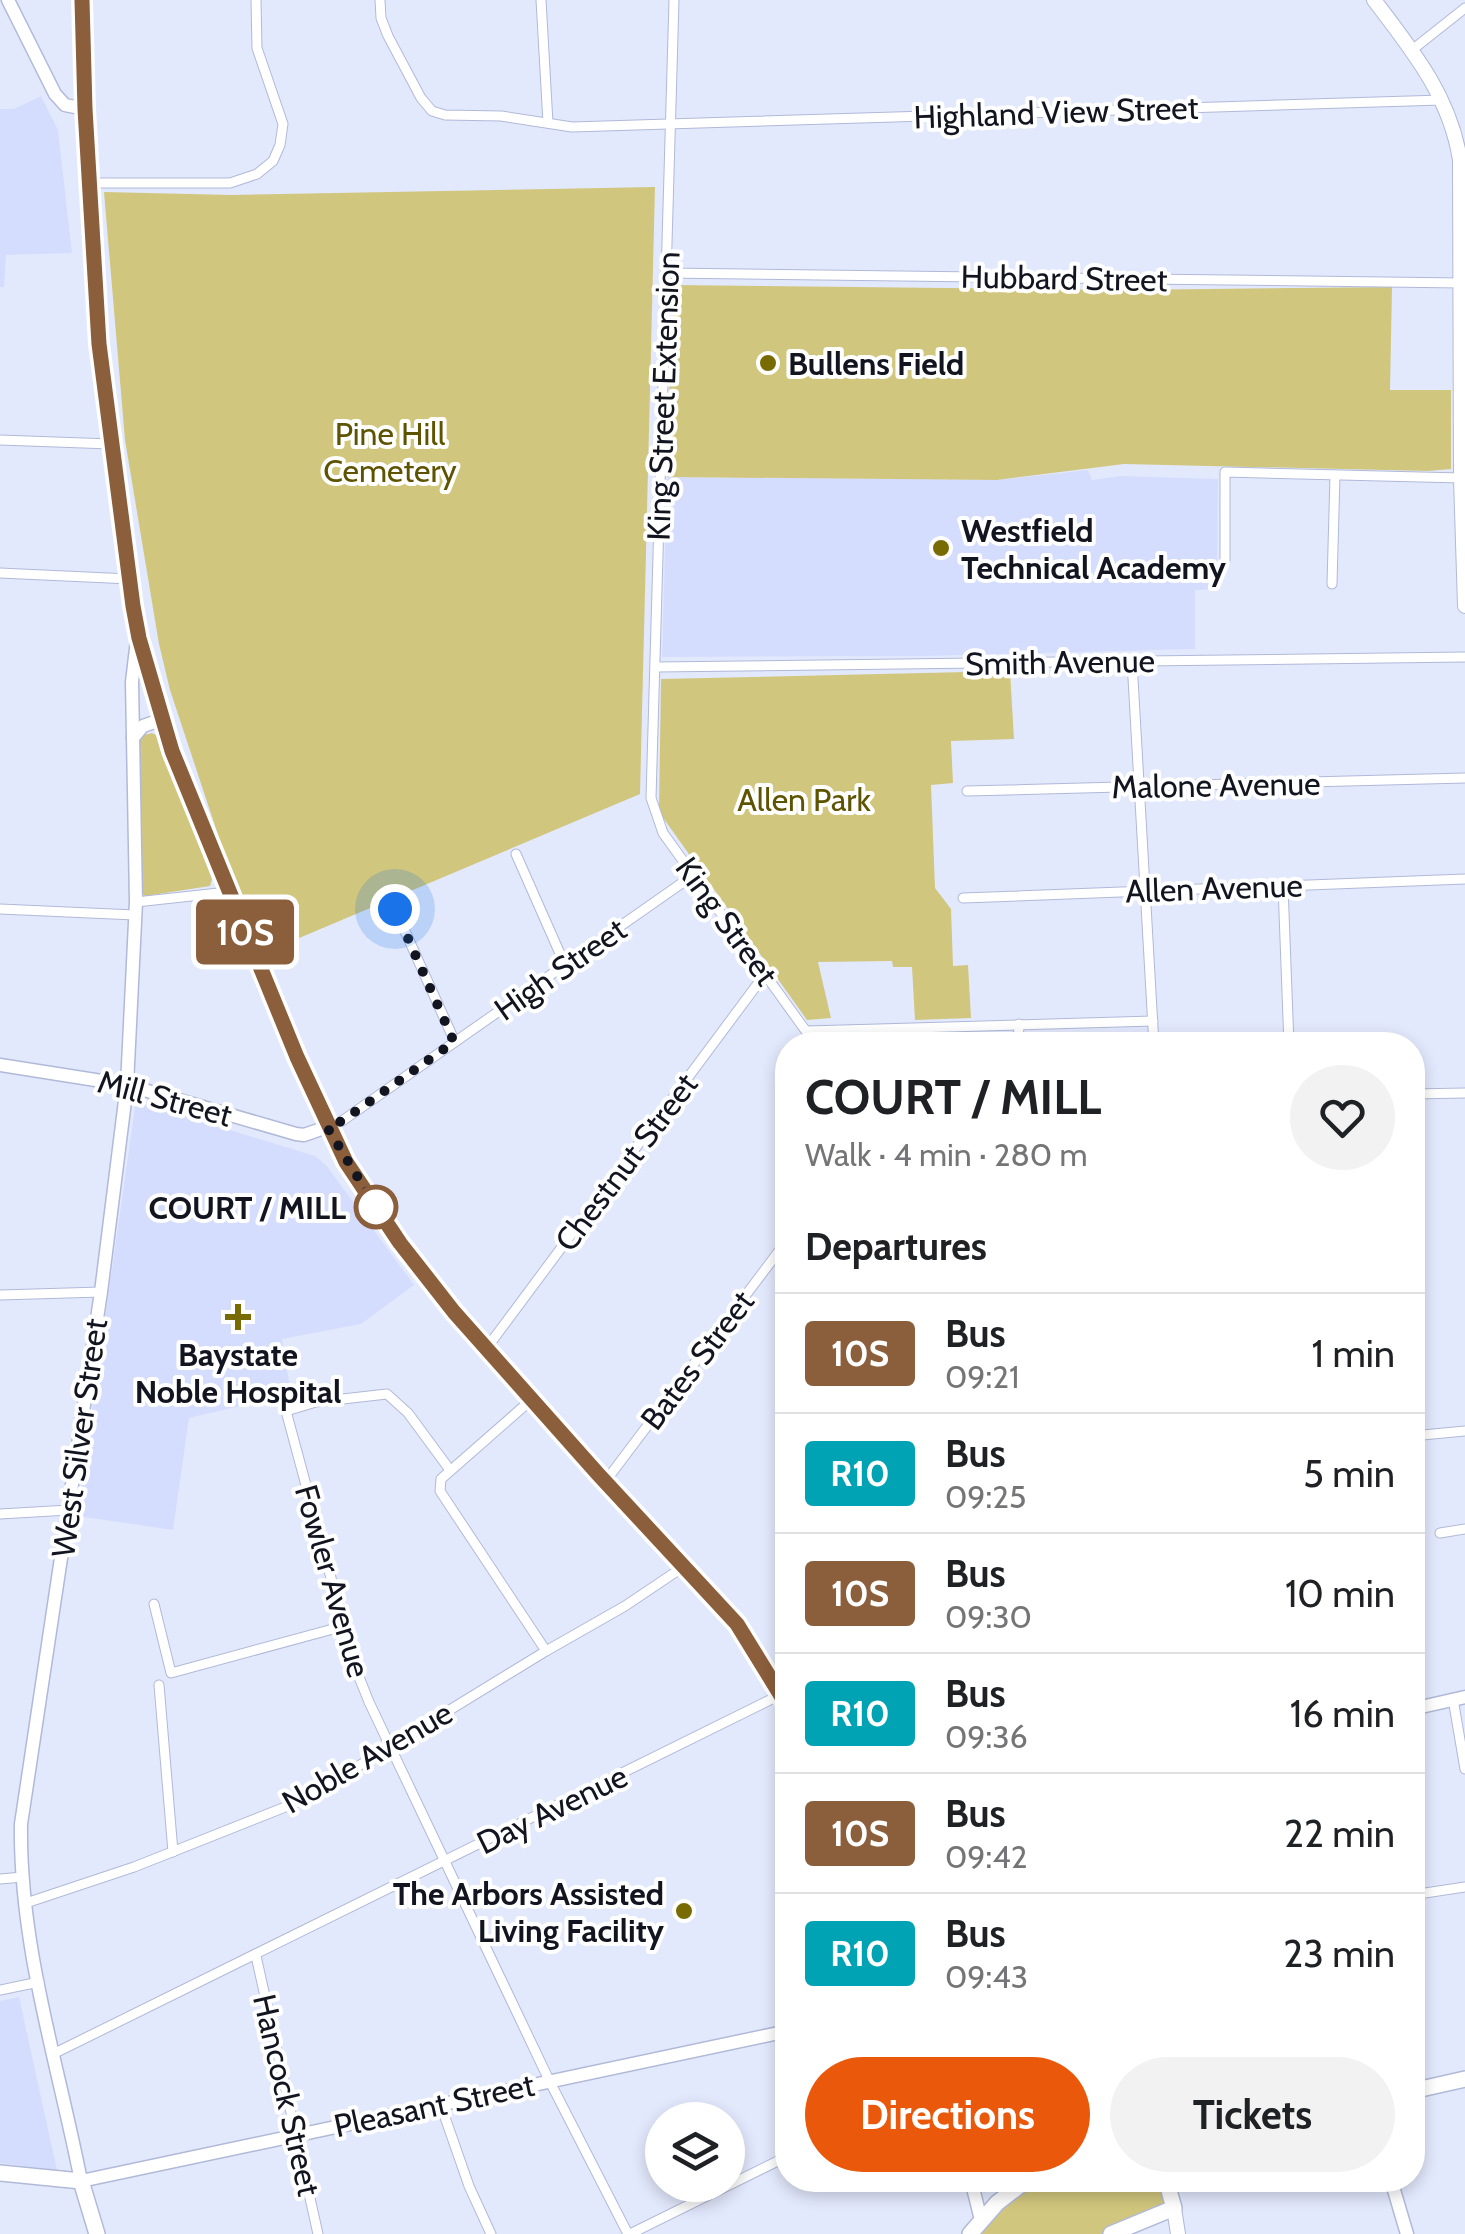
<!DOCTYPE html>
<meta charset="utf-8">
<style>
:root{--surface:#fff;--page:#f2f2f2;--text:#202124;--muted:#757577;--line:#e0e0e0;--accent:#ea580c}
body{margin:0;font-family:Cabin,sans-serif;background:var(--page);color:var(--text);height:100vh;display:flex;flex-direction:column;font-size:38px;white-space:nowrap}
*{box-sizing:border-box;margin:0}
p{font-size:32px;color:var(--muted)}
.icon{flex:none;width:55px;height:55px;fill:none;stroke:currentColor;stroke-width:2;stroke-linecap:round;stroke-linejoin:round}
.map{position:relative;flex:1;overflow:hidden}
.details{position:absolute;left:775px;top:1032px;width:650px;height:1160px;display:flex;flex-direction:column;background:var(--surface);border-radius:40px;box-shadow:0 5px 15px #0003}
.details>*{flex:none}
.badge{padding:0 20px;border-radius:8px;font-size:35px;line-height:65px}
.buttons{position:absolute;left:645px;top:2102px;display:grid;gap:20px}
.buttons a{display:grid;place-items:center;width:100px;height:100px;border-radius:50%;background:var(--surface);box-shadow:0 5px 15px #0003;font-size:50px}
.you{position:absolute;width:50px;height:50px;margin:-25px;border:8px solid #fff;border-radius:50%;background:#1a73e8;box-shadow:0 0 0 15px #1a73e833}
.map>.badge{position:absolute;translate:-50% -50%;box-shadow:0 0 0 5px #fff}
h2{padding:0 30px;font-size:38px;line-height:90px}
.round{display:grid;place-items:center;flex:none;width:105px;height:105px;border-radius:52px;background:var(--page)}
.overview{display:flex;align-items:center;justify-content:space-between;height:170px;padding:0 30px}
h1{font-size:48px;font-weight:800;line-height:75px}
.action{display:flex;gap:20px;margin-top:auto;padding:20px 30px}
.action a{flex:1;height:115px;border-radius:60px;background:var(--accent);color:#fff;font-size:40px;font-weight:800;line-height:115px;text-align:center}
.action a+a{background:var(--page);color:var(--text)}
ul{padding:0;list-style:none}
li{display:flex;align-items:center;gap:30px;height:120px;padding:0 30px;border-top:2px solid var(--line)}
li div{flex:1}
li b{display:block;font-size:38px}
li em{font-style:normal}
li .badge{min-width:110px;font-weight:700;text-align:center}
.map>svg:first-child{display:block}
</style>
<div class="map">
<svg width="1465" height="2234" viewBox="0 0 1465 2234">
<rect width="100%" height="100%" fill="#e3e9fd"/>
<g fill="#d4ddfd">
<polygon points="41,96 58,130 72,253 6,255 4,287 0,287 0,109 14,109"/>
<polygon points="1088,470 1092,480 1120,476 1218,479 1217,589 1195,590 1195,649 926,656 662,657 667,477 997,480"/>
<polygon points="142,1103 315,1156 326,1165 414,1285 361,1324 282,1339 291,1394 189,1418 173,1530 77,1516 135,1107"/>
<polygon points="19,1997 57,2170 0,2163 0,2001"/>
</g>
<g fill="#d1c67d">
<polygon points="655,187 640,794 266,952 220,841 170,690 159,644 125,440 104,192 231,195"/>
<polygon points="672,285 1122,290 1392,287 1390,390 1451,390 1451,469 1428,471 1124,464 997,480 667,477"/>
<polygon points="1010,671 1014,739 951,741 953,783 931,785 935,888 951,909 953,966 968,965 971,1018 915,1020 912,967 893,967 892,961 818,962 831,1018 807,1020 659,812 661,679"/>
<polygon points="152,733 156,735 212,879 210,886 145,896 141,893 139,746 141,736"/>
<polygon points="1028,2180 1166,2180 1174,2208 1111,2234 968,2234"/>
</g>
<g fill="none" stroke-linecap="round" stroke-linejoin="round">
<g stroke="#b0b9d8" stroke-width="11">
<g id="street">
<polyline points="380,0 381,18 388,36 421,98 432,111 445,115 501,116 572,127 1442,100"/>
<polyline points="541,0 548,123"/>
<polyline points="674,0 651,798 663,833 816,1045"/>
<polyline points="1412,50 1465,8"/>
<polyline points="89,183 230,183 257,174 273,161 280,145 283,124 257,48 256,0"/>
<polyline points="666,273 1461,283"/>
<polyline points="0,440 111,444"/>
<polyline points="1225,561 1225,472 1461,478"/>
<polyline points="0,573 130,579"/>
<polyline points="1332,584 1335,475"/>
<polyline points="1132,661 1154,1045"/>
<polyline points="656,667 1465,657"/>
<polyline points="967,791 1465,778"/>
<polyline points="516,854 565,965"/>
<polyline points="1283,886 1289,1045"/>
<polyline points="963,898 1465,879"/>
<polyline points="136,902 228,892"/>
<polyline points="0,909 135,915"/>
<polyline points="395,909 455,1042"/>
<polyline points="808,1031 1153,1021"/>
<polyline points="1018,1045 1019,1024"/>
<polyline points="1412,1094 1465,1093"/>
<polyline points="327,1127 342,1121 692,876"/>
<polyline points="0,1295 101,1292"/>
<polyline points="486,1349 765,974"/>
<polyline points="531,1400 441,1479 440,1491 546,1651"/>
<polyline points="1412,1436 1465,1431"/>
<polyline points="450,1470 408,1413 387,1394 316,1402 286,1411 355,1667 369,1702 549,2080 628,2234"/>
<polyline points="605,1482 788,1239"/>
<polyline points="0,1514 69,1510"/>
<polyline points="1440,1533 1465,1529"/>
<polyline points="154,1604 171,1673 344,1626"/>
<polyline points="159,1685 173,1852"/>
<polyline points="1453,1699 1465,1769"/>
<polyline points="0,1879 23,1877"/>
<polyline points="1412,1895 1465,1887"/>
<polyline points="26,1903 134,1867 303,1800 546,1651 625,1606 686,1565"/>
<polyline points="256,1956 318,2234"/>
<polyline points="0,1990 39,1982"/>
<polyline points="53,2054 782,1694"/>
<polyline points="440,2103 469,2186 491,2234"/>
<polyline points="630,2234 788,2156"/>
</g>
</g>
<g stroke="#b0b9d8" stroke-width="15">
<g id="secondary">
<polyline points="8,0 55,94 65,105 85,109"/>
<polyline points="82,0 85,109 99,344 133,606 139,639 172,751 297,1057 346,1162 400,1243 454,1312 737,1624 788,1707"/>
<path d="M138,632L132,682L136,902L127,1085L101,1292L21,1824C19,1945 58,2063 81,2181L788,2031"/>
<polyline points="133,738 143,726 163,719"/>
<polyline points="0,1065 127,1085 296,1134 304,1135 327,1127"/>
<polyline points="1412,1709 1465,1697"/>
<polyline points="971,2180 981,2220"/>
<polyline points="1391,2180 1407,2234"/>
</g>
</g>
<g stroke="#b0b9d8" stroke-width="16">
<g id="primary">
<path d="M1374,0C1412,50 1450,96 1460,160L1461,478L1465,606"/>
<polyline points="1174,2208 1178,2234"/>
</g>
</g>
<g stroke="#b0b9d8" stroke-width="18">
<g id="highway">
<polyline points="1412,2091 1465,2079"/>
<polyline points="0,2173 81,2181 97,2234"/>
<polyline points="970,2234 997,2203 1027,2180"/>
<polyline points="1111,2234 1174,2208 1166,2180"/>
</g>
</g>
<use href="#street" stroke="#fff" stroke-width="9"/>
<use href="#secondary" stroke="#fff" stroke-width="12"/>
<use href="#primary" stroke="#fff" stroke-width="14"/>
<use href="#highway" stroke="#fff" stroke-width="15"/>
</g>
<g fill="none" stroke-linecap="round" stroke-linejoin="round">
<g stroke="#fff" stroke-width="22">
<polyline id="line" points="82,0 85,109 99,344 133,606 139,638 172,751 297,1057 346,1162 400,1243 454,1312 598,1474 737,1624 788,1707"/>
</g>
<use href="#line" stroke="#8b5e3c" stroke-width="15"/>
<polyline stroke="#121520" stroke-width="10" stroke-dasharray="0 18" points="376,1207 327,1127 342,1121 454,1042 395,909"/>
</g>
<g fill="#786b04" stroke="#fff" stroke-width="4">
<circle cx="768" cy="363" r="10"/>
<circle cx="941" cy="548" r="10"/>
<path d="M233 1302h10v10h10v10h-10v10h-10v-10h-10v-10h10z"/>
<circle cx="684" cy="1911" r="10"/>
</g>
<circle fill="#fff" stroke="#8b5e3c" stroke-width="5" cx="376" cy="1207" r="20"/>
<g text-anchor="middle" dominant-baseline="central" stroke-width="8" stroke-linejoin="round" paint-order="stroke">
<g font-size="32" fill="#121520" stroke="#fff">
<text transform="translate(1056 112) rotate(-2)">Highland View Street</text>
<text transform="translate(1064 278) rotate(1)">Hubbard Street</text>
<text transform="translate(663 396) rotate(-88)">King Street Extension</text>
<text transform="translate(1060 662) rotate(-1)">Smith Avenue</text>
<text transform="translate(1216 785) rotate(-1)">Malone Avenue</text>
<text transform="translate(1214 888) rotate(-2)">Allen Avenue</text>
<text transform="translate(727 921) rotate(54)">King Street</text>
<text transform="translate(560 969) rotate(-35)">High Street</text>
<text transform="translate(165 1098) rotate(15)">Mill Street</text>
<text transform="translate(626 1162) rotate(-53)">Chestnut Street</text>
<text transform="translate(697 1360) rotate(-53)">Bates Street</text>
<text transform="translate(79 1438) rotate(-82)">West Silver Street</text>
<text transform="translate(333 1581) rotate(74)">Fowler Avenue</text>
<text transform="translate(367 1757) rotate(-30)">Noble Avenue</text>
<text transform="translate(552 1809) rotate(-26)">Day Avenue</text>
<text transform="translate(287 2095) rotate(77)">Hancock Street</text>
<text transform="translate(434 2105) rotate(-12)">Pleasant Street</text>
</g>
<g font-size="32" font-weight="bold" fill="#121520" stroke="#fff" text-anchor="start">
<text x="788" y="363">Bullens Field</text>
<text x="961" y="530">Westfield<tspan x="961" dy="37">Technical Academy</tspan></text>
<text x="238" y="1354" text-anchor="middle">Baystate<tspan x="238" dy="37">Noble Hospital</tspan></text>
<text x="664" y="1893" text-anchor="end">The Arbors Assisted<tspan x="664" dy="37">Living Facility</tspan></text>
</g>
<g font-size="32" fill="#5e5300" stroke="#fff">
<text x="390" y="433">Pine Hill<tspan x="390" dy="37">Cemetery</tspan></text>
<text x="804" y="799">Allen Park</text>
</g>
<g font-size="32" font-weight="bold" fill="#121520" stroke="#fff" text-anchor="end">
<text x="346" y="1207">COURT / MILL</text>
</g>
</g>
</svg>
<div class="buttons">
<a><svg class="icon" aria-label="layers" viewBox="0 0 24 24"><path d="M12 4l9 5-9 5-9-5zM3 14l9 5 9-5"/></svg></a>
</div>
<div class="you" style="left:395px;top:909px"></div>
<b class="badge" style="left:245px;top:932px;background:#8b5e3c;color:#fff">10S</b>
<section class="details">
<div class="overview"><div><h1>COURT / MILL</h1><p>Walk · 4 min · 280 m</p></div><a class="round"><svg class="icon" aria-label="heart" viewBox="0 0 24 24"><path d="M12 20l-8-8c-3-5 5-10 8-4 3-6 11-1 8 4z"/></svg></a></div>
<h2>Departures</h2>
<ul>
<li><span class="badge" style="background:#8b5e3c;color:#fff">10S</span><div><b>Bus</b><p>09:21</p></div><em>1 min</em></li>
<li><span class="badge" style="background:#00a3b4;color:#fff">R10</span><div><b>Bus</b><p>09:25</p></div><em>5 min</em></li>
<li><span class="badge" style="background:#8b5e3c;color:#fff">10S</span><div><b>Bus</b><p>09:30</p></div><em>10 min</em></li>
<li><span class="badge" style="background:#00a3b4;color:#fff">R10</span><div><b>Bus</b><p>09:36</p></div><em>16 min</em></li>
<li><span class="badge" style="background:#8b5e3c;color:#fff">10S</span><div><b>Bus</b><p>09:42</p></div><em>22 min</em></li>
<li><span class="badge" style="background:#00a3b4;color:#fff">R10</span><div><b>Bus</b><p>09:43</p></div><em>23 min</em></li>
</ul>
<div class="action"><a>Directions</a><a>Tickets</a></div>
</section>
</div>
